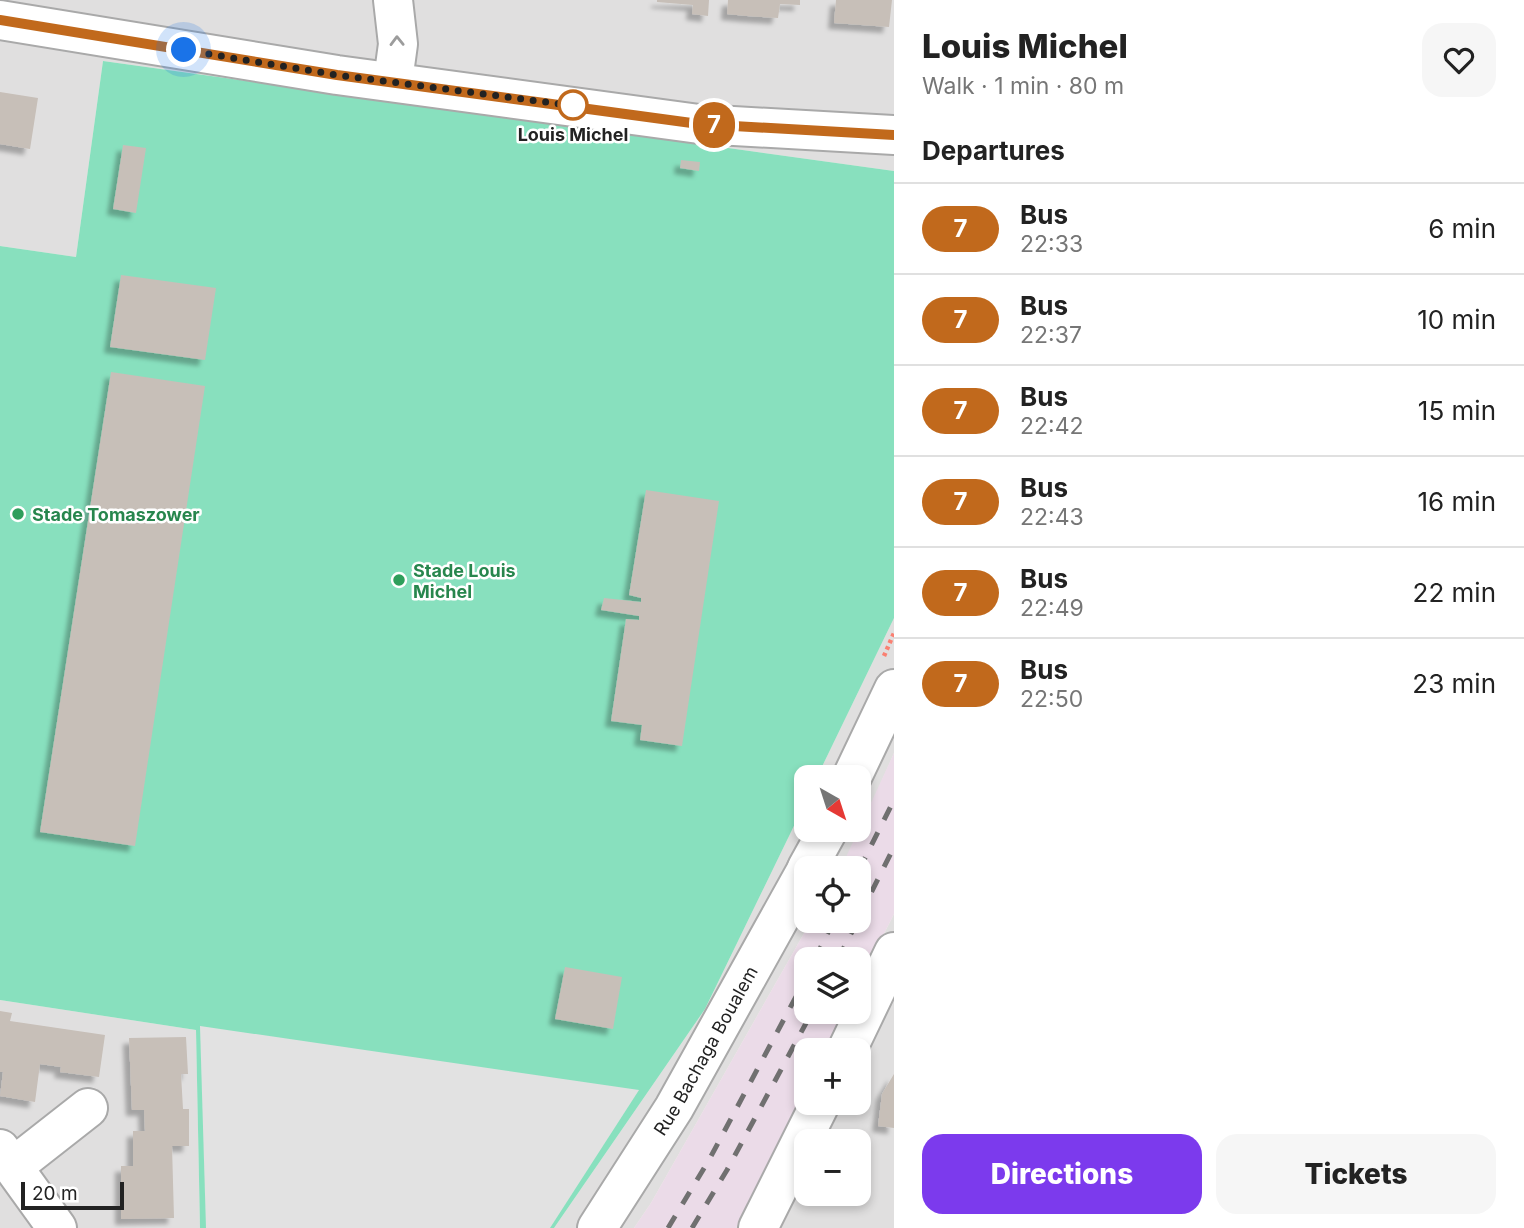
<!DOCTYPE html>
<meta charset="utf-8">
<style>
:root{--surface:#fff;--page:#f6f6f6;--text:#222;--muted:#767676;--line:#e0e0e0;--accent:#7c3aed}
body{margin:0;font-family:Inter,sans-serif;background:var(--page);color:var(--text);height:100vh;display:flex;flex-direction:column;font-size:26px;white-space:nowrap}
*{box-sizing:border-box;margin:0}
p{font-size:23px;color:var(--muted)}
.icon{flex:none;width:38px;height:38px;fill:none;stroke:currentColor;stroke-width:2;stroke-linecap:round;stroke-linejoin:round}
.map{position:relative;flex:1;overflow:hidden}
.drawer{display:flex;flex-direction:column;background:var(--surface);width:630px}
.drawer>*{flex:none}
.badge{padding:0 14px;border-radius:23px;font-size:24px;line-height:46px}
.needle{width:46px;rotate:141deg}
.tools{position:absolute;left:794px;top:765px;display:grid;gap:14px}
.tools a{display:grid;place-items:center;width:77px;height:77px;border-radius:14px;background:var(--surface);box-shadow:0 4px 10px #0003;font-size:35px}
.scale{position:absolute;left:21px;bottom:18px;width:103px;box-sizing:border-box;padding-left:7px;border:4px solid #222;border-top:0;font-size:19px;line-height:24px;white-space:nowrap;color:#222;-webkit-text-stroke:5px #fff;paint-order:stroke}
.you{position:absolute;width:35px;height:35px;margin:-18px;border:5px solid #fff;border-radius:50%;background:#1a73e8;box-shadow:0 0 0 10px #1a73e833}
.map>.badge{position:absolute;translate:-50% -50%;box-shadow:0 0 0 4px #fff}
h2{padding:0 28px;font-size:26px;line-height:63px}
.round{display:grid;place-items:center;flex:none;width:74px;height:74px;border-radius:21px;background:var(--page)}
.overview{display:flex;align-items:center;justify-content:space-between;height:119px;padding:0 28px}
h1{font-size:33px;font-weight:800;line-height:52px}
.action{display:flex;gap:14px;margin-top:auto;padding:14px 28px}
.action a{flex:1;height:80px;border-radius:21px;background:var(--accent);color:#fff;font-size:28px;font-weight:800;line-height:80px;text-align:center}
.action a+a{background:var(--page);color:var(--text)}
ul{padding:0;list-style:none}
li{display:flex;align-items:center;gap:21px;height:91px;padding:0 28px;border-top:2px solid var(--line)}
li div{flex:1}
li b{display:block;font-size:26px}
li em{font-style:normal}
li .badge{min-width:77px;font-weight:700;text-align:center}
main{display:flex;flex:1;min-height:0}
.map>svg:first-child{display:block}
</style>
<main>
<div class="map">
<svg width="894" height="1228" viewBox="0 0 894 1228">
<defs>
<filter id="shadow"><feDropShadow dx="-6" dy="6" stdDeviation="2" flood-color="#0004"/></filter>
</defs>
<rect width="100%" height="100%" fill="#f2efe9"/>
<g fill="#e0dfdf" fill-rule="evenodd">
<polygon points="0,0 894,0 894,171 103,61 76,257 0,246"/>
<polygon points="894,618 894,753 848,857 841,868 807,868 807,920 811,921 651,1203 634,1228 554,1228 705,1009 807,799 807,830 859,830 859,777 817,777"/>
<path d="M894,914V1228H736L807,1087V1102H859V1050H825ZM807,1141H859V1194H807Z"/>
<polygon points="0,1000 196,1030 200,1228 0,1228"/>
</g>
<polygon fill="#ebdbe8" points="894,753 894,914 859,983 859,959 807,959 807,1012 845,1012 825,1050 807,1050 807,1087 736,1228 634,1228 651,1203 811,921 859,920 859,868 841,868"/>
<polygon fill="#88e0be" points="103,61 894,171 894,618 817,777 807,777 807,799 705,1009 554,1228 200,1228 196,1030 0,1000 0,246 76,257"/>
<polygon fill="#e2e2e2" points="200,1026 639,1090 550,1228 206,1228"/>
<g fill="#c7bfb8" filter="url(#shadow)">
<polygon points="657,0 709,0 708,16 692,14 693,5 657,2"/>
<polygon points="728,0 800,0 800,5 780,4 778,18 747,16 727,14"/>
<polygon points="836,0 892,0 889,27 834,23"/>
<polygon points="0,92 38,98 30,149 0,144"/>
<polygon points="123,145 146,148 136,213 113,209"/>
<polygon points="681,160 700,162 699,171 680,168"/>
<polygon points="121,275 216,288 205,360 110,347"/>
<polygon points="111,372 205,386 135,846 40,832"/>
<polygon points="646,490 719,501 682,746 640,740 642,725 611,721 626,619 639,620 639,616 601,610 604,598 641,602 641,598 629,595"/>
<polygon points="565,967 622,977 613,1029 555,1019"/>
<polygon points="0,1011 12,1013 10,1021 105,1035 99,1077 60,1072 61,1067 40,1064 35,1102 0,1096 3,1072 0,1072"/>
<polygon points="186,1037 188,1074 181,1074 183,1109 189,1109 189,1146 172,1146 174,1218 121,1219 121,1166 133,1166 133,1131 145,1131 144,1110 132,1110 129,1038"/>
<polygon points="894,1074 894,1128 878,1126 882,1094"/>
</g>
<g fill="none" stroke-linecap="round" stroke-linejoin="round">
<g stroke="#a9a9a9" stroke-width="42">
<g id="minor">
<polyline points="393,0 398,44 393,81"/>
<polyline points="0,20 337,75 699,124 894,135"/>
<polyline points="852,777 894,689"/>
<polyline points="807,868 828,830"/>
<polyline points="847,1050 894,952"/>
<polyline points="0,1149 57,1228"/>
<polyline points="14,1166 88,1108"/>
<path id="s1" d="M597,1228L674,1108L807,869"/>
<polyline points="758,1228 821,1102"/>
</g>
</g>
<polyline stroke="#fa8072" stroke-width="4.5" stroke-dasharray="3.5 3.5" stroke-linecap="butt" points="884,656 894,633"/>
<use href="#minor" stroke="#fff" stroke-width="38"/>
<g stroke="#707070" stroke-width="5" stroke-dasharray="14 14" stroke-linecap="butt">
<polyline points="859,870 894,800"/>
<polyline points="859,917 894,847"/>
<polyline points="815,959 834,920"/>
<polyline points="838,959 858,920"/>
<polyline points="668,1228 709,1160 807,976"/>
<polyline points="692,1228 727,1170 812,1012"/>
</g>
</g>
<defs><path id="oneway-chevron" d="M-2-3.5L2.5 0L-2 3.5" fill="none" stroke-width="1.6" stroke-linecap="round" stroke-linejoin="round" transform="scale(1.75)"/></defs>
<use stroke="#9c9c9c" href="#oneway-chevron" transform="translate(397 41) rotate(-91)"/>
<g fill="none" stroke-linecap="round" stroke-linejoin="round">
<g stroke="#fff" stroke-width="16">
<polyline id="line" points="0,20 337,75 699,124 894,135"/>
</g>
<use href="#line" stroke="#c1691c" stroke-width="10"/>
<polyline stroke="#222" stroke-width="7" stroke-dasharray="0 12.6" points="184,50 337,75 576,106 573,105"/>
</g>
<circle fill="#fff" stroke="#c1691c" stroke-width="3.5" cx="573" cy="105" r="14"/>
<g fill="#2e9e5b" stroke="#fff" stroke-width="2.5">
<circle cx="18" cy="514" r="7"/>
<circle cx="399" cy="580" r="7"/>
</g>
<g text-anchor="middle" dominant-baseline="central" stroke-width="5" stroke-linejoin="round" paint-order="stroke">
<g font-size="18" font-weight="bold" fill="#222" stroke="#fff">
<text x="573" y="134">Louis Michel</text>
</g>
<g font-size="18" font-weight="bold" fill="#27864d" stroke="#fff" text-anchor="start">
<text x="32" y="514">Stade Tomaszower</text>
<text x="413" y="570">Stade Louis<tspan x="413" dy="21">Michel</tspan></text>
</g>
<g font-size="18" fill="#222" stroke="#fff">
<text stroke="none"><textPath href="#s1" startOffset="208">Rue Bachaga Boualem</textPath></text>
</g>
</g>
</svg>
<div class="tools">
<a><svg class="needle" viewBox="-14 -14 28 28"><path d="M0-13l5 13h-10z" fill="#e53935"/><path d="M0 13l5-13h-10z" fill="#767676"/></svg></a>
<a><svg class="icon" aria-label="locate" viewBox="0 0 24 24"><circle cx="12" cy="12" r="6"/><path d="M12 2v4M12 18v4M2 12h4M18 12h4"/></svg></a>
<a><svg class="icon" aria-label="layers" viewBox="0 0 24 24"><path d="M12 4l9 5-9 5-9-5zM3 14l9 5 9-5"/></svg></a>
<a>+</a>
<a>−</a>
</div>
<div class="scale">20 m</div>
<div class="you" style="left:184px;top:50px"></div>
<b class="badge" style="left:714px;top:125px;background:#c1691c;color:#fff">7</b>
</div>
<section class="drawer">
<div class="overview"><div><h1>Louis Michel</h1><p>Walk · 1 min · 80 m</p></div><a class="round"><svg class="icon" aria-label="heart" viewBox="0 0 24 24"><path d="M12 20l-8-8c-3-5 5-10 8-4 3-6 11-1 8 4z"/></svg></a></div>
<h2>Departures</h2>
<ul>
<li><span class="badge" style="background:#c1691c;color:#fff">7</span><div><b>Bus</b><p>22:33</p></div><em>6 min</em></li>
<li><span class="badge" style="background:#c1691c;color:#fff">7</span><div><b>Bus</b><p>22:37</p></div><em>10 min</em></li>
<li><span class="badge" style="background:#c1691c;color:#fff">7</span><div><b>Bus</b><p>22:42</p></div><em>15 min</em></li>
<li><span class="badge" style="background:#c1691c;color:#fff">7</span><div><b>Bus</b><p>22:43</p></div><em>16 min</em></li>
<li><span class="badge" style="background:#c1691c;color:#fff">7</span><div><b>Bus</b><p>22:49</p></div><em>22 min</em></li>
<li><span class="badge" style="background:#c1691c;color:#fff">7</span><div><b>Bus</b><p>22:50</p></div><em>23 min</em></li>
</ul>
<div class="action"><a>Directions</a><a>Tickets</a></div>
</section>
</main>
